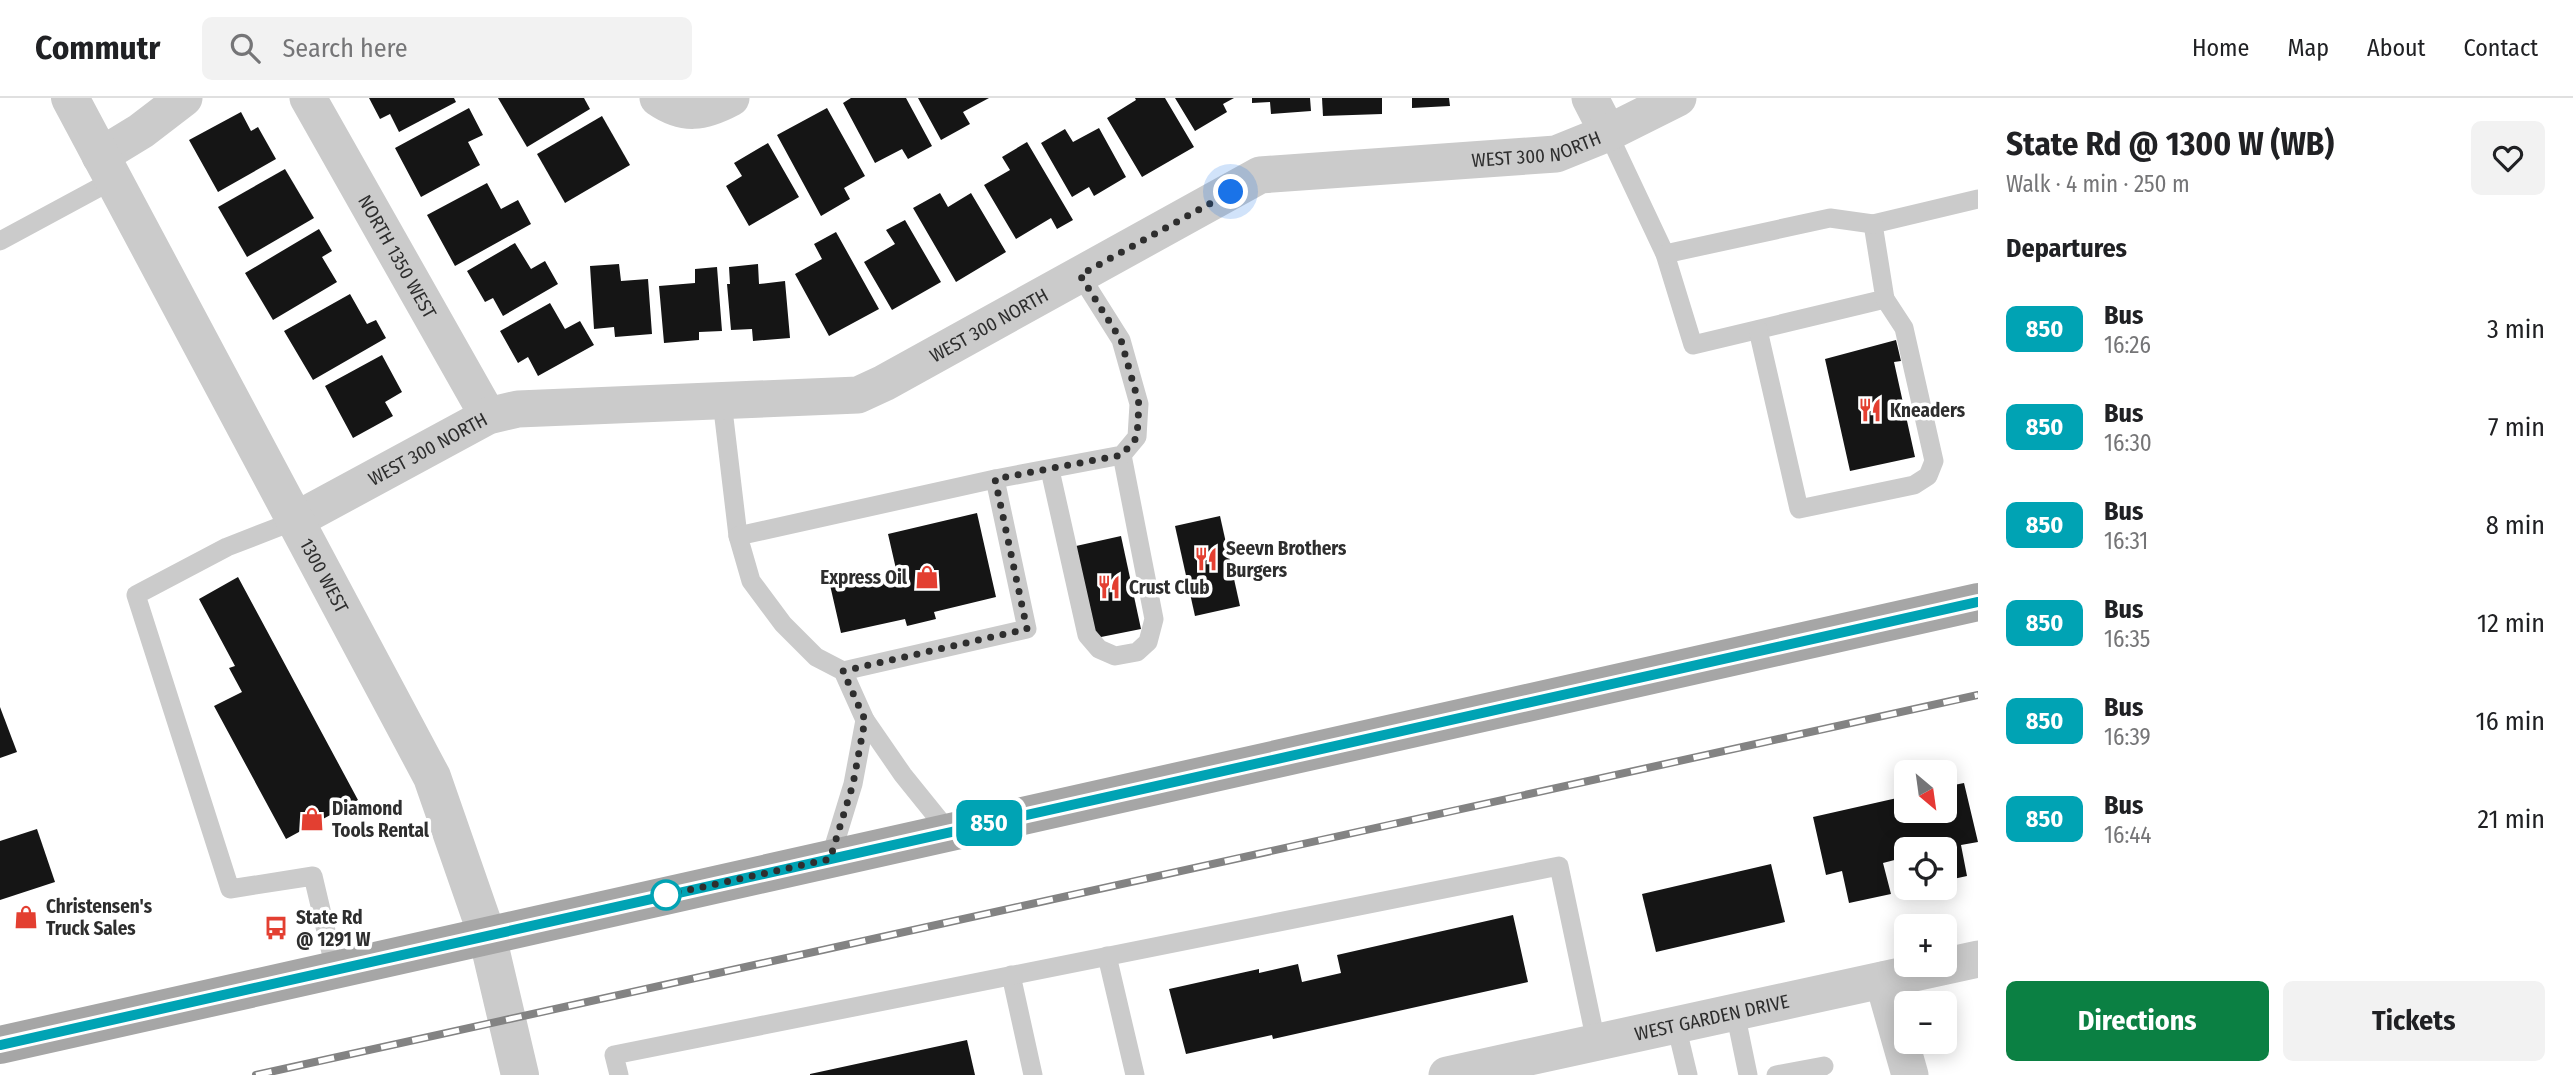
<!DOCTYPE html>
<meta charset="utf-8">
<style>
:root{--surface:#fff;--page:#f2f2f2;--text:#202124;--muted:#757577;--line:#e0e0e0;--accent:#0b8043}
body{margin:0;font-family:"Fira Sans Condensed",sans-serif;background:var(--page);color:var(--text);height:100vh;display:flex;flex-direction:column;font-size:26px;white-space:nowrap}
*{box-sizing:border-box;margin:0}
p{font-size:23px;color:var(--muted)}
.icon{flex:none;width:38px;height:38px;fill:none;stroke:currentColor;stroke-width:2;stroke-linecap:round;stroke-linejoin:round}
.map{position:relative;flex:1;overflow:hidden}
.panel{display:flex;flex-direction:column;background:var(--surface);width:595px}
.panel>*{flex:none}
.badge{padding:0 14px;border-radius:10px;font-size:24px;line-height:46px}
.needle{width:46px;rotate:151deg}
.fabs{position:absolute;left:1894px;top:662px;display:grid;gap:14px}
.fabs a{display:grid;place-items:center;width:63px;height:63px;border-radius:10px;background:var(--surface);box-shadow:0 4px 18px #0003;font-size:35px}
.you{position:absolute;width:35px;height:35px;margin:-18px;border:5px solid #fff;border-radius:50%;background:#1a73e8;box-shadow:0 0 0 10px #1a73e833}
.map>.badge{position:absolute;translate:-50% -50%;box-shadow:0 0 0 4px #fff}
h2{padding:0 28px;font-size:26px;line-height:63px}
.round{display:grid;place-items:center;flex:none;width:74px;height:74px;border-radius:10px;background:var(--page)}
.head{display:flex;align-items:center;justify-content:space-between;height:119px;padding:0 28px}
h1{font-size:33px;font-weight:700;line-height:52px}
.button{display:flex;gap:14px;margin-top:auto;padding:14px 28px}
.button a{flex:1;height:80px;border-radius:10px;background:var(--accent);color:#fff;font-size:28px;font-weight:700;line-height:80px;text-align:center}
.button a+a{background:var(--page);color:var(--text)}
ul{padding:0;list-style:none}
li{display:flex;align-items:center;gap:21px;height:98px;padding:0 28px}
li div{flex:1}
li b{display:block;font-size:26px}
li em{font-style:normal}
li .badge{min-width:77px;font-weight:700;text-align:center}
header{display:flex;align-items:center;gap:42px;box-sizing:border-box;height:98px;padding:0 35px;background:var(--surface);border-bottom:2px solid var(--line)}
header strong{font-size:33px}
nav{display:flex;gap:38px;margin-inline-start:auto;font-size:24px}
.search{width:490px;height:63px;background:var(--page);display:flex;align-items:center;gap:18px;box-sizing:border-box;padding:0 24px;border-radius:10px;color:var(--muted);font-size:26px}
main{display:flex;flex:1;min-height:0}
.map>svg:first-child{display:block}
</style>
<header>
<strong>Commutr</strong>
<div class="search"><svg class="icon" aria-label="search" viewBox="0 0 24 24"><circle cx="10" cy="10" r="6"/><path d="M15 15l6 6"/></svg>Search here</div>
<nav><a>Home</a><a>Map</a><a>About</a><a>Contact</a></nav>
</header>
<main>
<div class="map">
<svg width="1978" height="977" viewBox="0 0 1978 977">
<rect width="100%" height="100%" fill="#fff"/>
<g fill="#151515">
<polygon points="369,0 454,0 456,4 399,34 390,16 380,21"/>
<polygon points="498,0 584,0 590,11 527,49"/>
<polygon points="851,0 906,0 932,48 908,61 902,51 875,65 843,5"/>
<polygon points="918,0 989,0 963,14 970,26 941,42"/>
<polygon points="1135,0 1165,0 1194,49 1142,79 1107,20 1136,2"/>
<polygon points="1175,0 1234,0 1223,6 1227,14 1195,33"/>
<polygon points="1252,0 1310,0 1311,13 1271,16 1270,4 1252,5"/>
<polygon points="1322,0 1382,0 1382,16 1323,18"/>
<polygon points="1412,0 1449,0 1450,8 1412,10"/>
<polygon points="469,10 483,37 468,44 480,67 421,99 395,50"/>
<polygon points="827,10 865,78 844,90 850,101 821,118 777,37"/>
<polygon points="241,14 251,33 258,29 276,61 218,94 189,42"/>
<polygon points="602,18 630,67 565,105 537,56"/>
<polygon points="1099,30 1126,79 1094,98 1089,89 1072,99 1041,45 1065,31 1073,44"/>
<polygon points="1027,44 1073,122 1057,131 1051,120 1016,141 984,87 1010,72 1002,59"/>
<polygon points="768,45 799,99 749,128 726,88 742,78 734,65"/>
<polygon points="285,71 314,120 247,159 218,109"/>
<polygon points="487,85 501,111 518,102 531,126 455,168 427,117"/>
<polygon points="940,95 948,109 971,95 1006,154 956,184 913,110"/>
<polygon points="905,122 941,184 892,212 864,164 895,146 886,132"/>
<polygon points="319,131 332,153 322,159 337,184 273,222 245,175"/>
<polygon points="836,134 879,211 829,238 795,176 822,161 814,146"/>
<polygon points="515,145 531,171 545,163 558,186 503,218 493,200 485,204 467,173"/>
<polygon points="619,166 621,183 648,181 652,236 615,239 614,229 594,231 590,168"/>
<polygon points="758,166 759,186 785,183 790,240 753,243 752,231 731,232 727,186 730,186 729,169"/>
<polygon points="717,169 722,233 699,234 699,242 664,245 659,188 695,185 695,171"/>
<polygon points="350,196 367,226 376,222 386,240 313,282 284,233"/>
<polygon points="550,205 565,231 580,223 594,247 538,278 528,259 518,265 500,233"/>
<polygon points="1896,242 1901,263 1894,264 1915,359 1850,373 1825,261"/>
<polygon points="382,257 402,294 385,304 393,318 353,340 325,288"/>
<polygon points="977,415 996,499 934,514 936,521 907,528 905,521 841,535 830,487 896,471 888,436"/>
<polygon points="1220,418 1240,508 1195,518 1175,428"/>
<polygon points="1121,438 1141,531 1096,540 1076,448"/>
<polygon points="238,479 358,702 286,741 214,608 242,594 229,570 235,568 199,501"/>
<polygon points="0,609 17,654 0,660"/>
<polygon points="1964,685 1978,744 1961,747 1967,778 1944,783 1944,751 1906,751 1906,759 1883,765 1891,796 1849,805 1842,773 1826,777 1813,719 1906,698 1906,712 1944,712 1944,689"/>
<polygon points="37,731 55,784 0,802 0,743"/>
<polygon points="1771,766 1785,824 1656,854 1642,796"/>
<polygon points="1513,817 1528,884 1273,941 1272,937 1186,956 1169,891 1259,871 1259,875 1298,866 1302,884 1341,875 1337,857"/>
<polygon points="967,942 975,977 810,977 810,976"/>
</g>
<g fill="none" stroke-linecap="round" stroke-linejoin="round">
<g stroke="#cbcbcb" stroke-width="19">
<polyline points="1608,35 1665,156 1693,247 1885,201 1873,126 1978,101"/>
<polyline points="0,143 113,82"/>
<polyline points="1665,156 1830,120 1873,126"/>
<polyline points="1758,232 1799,411 1914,387 1928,378 1934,363 1904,230 1885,201"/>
<polyline points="722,303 738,438"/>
<polyline points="1050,372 1087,537 1099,551 1115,558 1137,554 1148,544 1154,521 1122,357"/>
<polyline points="294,423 227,449 136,497 230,791 313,778 335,871"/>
<polyline points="843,573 1027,531 995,381"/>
<polyline points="865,622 843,573 816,559 783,526 751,483 738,438 995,381 1122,357 1137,339 1139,306 1121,242 1080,177"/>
<polyline points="830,761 853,686 865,622 903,677 949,734"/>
<polyline points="1107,858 1135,977"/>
<polyline points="1011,877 1033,977"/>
<polyline points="1735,914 1748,977"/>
<polyline points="1676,927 1688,977"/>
<polyline points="619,977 614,957 1559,768 1596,944"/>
<polyline points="1776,977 1824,968"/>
</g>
<g stroke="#cbcbcb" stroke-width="37">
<path id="s1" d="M308,0L488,318"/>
<path d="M658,0C684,18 703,15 731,0"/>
<polyline points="1590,0 1608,35"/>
<polyline points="100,58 141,33 184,0"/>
<path id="s2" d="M294,423L488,318L518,311L858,297L884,285L1260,77L1556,56L1608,35L1678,0"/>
<polyline points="1883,882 1910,977"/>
<path id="s3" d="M1447,977L1978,861"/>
</g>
<path stroke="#cbcbcb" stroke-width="38" id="s4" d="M70,0L432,679L487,837L520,977"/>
<polyline stroke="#a6a6a6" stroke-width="38" points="0,947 1978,504"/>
<g stroke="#838383" stroke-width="8">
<polyline id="rail" points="256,977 1978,597"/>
</g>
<use href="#rail" stroke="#fff" stroke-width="5" stroke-dasharray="16" stroke-linecap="butt"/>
</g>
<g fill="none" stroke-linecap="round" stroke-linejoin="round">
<g stroke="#fff" stroke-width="16">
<polyline id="line" points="0,947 1978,504"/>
</g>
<use href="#line" stroke="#00a3b4" stroke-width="10"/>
<polyline stroke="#2e2e2e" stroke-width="7" stroke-dasharray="0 12.6" points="666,797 830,761 853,686 865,622 843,573 1027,531 995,381 1122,357 1137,339 1139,306 1121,242 1080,177 1231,94"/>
</g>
<defs>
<g id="restaurant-bare" transform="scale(1.89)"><path d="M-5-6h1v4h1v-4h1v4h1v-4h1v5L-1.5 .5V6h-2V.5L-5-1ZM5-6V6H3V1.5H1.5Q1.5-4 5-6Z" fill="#e33f31" stroke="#fff" stroke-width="2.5" paint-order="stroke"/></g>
<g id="shop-bare" transform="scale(1.89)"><path d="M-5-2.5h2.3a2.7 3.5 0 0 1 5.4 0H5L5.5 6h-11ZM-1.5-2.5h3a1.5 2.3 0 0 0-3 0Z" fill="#e33f31" stroke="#fff" stroke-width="2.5" paint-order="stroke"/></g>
<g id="bus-bare" transform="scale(1.89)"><path d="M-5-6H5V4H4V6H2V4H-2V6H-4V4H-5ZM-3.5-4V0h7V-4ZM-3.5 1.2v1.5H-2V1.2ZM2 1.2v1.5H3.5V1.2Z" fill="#e33f31" stroke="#fff" stroke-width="2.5" paint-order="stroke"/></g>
</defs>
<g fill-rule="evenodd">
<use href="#restaurant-bare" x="1870" y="312"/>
<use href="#restaurant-bare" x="1206" y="461"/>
<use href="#shop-bare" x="927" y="479"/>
<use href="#restaurant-bare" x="1109" y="489"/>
<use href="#shop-bare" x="312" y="721"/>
<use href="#shop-bare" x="26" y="819"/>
<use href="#bus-bare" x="276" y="830"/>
</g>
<circle fill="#fff" stroke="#00a3b4" stroke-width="3.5" cx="666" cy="797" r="14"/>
<g text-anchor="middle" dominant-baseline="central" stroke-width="7" stroke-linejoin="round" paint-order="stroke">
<g font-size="19" fill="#2e2e2e" stroke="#fff">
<text stroke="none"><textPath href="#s2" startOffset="1328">WEST 300 NORTH</textPath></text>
<text stroke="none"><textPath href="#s1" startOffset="182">NORTH 1350 WEST</textPath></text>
<text stroke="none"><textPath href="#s2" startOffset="740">WEST 300 NORTH</textPath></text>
<text stroke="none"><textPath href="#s2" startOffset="152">WEST 300 NORTH</textPath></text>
<text stroke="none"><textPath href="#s4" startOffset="541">1300 WEST</textPath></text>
<text stroke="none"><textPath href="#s3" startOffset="271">WEST GARDEN DRIVE</textPath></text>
</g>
<g font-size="19" font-weight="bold" fill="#2e2e2e" stroke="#fff" text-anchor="start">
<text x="1890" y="312">Kneaders</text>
<text x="1226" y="450">Seevn Brothers<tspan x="1226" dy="22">Burgers</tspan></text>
<text x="907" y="479" text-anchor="end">Express Oil</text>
<text x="1129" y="489">Crust Club</text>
<text x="332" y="710">Diamond<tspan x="332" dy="22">Tools Rental</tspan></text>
<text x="46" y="808">Christensen's<tspan x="46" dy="22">Truck Sales</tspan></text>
<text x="296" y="819">State Rd<tspan x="296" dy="22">@ 1291 W</tspan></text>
</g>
</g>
</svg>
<div class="fabs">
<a><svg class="needle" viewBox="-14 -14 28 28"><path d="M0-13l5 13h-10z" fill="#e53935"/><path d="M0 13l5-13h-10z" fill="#757577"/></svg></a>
<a><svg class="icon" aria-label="locate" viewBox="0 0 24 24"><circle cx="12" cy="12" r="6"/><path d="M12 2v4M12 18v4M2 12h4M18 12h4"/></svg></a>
<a>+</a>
<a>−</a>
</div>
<div class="you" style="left:1231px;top:94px"></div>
<b class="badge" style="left:989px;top:725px;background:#00a3b4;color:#fff">850</b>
</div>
<section class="panel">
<div class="head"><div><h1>State Rd @ 1300 W (WB)</h1><p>Walk · 4 min · 250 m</p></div><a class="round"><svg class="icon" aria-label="heart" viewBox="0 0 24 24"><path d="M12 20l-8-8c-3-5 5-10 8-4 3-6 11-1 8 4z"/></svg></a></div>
<h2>Departures</h2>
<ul>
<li><span class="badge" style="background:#00a3b4;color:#fff">850</span><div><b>Bus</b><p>16:26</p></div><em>3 min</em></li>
<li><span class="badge" style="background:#00a3b4;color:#fff">850</span><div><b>Bus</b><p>16:30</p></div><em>7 min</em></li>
<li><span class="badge" style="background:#00a3b4;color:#fff">850</span><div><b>Bus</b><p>16:31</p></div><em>8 min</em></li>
<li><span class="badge" style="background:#00a3b4;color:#fff">850</span><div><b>Bus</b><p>16:35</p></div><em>12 min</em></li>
<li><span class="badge" style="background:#00a3b4;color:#fff">850</span><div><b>Bus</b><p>16:39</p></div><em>16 min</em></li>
<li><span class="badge" style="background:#00a3b4;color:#fff">850</span><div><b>Bus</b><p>16:44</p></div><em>21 min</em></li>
</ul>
<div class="button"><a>Directions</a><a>Tickets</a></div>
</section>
</main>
